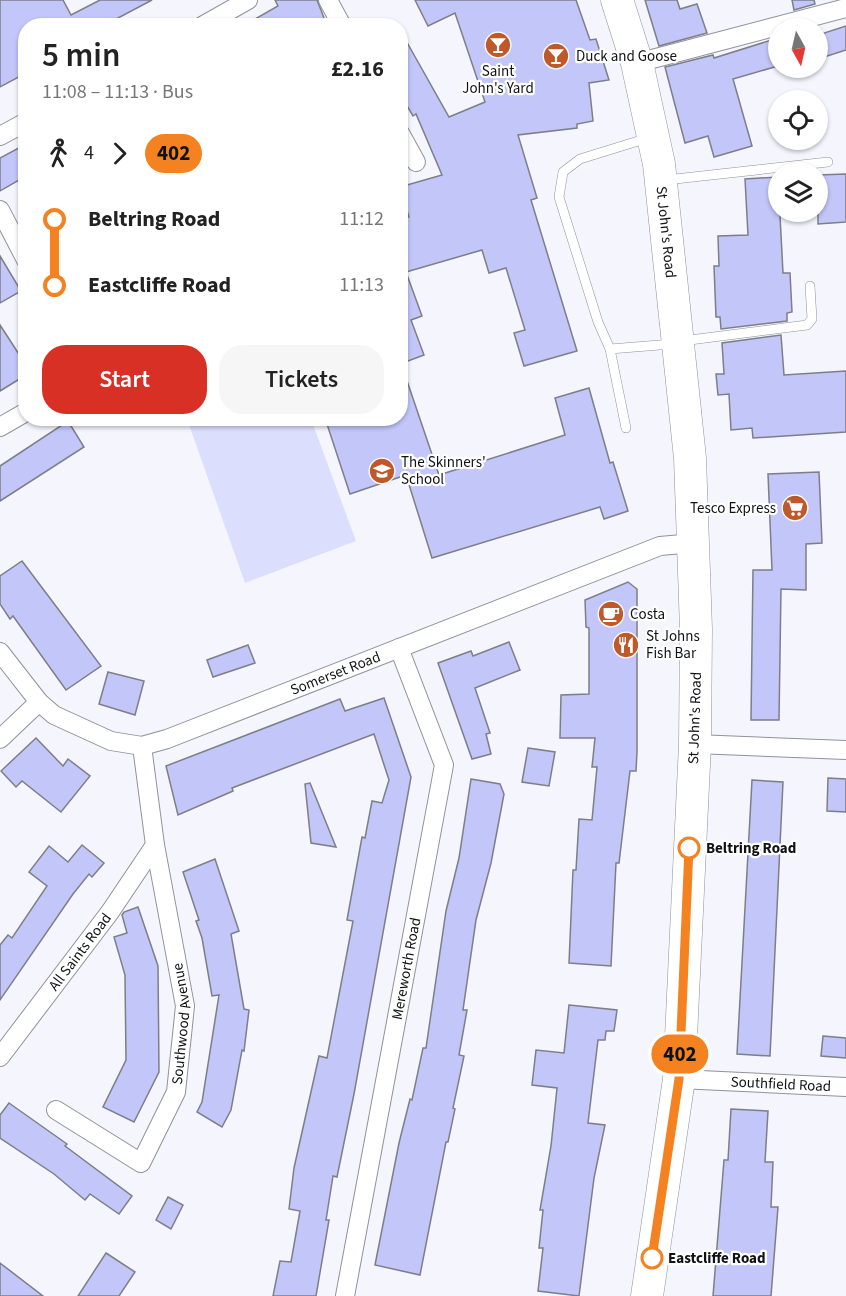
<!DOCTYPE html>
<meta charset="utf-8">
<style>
:root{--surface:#fff;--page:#f6f6f6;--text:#222;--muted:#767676;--accent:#d93025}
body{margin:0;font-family:"Source Sans 3",sans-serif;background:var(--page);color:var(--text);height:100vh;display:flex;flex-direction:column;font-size:22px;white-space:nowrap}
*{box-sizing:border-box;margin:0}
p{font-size:20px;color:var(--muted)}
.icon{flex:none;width:33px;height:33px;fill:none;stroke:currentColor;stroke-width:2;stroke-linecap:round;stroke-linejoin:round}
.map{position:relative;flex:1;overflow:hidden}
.drawer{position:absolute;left:18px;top:18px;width:390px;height:408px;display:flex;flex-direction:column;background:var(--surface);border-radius:24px;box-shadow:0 2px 4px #0004}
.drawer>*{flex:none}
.badge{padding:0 12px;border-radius:20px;font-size:21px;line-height:39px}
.needle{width:39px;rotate:172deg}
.controls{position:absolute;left:768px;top:18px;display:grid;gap:12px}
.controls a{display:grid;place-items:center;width:60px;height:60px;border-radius:50%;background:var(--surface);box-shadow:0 2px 4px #0004;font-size:30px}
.map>.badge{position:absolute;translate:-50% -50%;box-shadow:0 0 0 3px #fff}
.legs{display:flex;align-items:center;gap:9px;height:66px;padding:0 24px;font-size:20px}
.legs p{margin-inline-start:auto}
.head{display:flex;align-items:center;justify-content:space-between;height:102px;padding:0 24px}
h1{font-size:33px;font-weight:600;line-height:45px}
.button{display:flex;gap:12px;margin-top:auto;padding:12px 24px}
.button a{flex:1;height:69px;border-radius:24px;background:var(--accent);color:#fff;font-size:24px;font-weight:600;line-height:69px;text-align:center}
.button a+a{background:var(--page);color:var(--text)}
ul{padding:0 24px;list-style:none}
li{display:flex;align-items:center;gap:21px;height:66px;font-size:22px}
li i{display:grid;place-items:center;width:9px;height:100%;margin:0 8px;background:currentColor}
li i::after{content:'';width:15px;height:15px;margin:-8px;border:4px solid;border-radius:50%;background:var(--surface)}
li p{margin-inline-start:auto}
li:first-child i{background:linear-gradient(#0000 50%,currentColor 0)}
li:last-child i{background:linear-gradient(currentColor 50%,#0000 0)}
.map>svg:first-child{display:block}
</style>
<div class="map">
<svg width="846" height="1296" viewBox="0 0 846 1296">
<rect width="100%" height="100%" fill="#f4f5fd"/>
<polygon fill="#dcdefe" points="187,419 311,419 356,541 245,583"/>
<g fill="#c3c6f9" stroke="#7d7e88" stroke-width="1.5">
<polygon points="0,0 63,0 71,15 100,0 152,0 103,26 26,26 26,73 0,87"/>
<polygon points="275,0 317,0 324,18 311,26 243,26 278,6"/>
<polygon points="415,0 576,0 590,40 596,39 609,80 589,83 593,121 577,124 577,128 518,135 537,198 531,200 577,351 524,366 514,333 525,330 506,268 489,273 482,250 406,272 422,316 411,320 424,355 400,364 400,219 409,217 400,187 442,175 416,114 413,116 400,94 400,30 449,117 485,102 455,13 428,26"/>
<polygon points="645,0 677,0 680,9 697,4 707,33 659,46"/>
<polygon points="792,0 814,0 815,4 794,10"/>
<polygon points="846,26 846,50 818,59 818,35"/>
<polygon points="778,38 778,66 733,79 752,146 714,157 708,136 685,143 665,67 713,55 714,58"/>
<polygon points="26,144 26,176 0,191 0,158"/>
<polygon points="846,174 846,222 818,224 818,175"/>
<polygon points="778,177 783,273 790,273 792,312 787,313 787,321 721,329 720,317 716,317 714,266 719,266 718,236 748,235 745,179"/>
<polygon points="0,256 21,291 0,303"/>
<polygon points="0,325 26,365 26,375 0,391"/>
<polygon points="781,335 784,375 846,371 846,432 753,438 752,428 731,430 729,394 718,395 716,374 724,374 722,343"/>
<polygon points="404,372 439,475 565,435 555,398 589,388 610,463 613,462 628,511 604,519 600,507 432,558 406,475 350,494 325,418 400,418 400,373"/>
<polygon points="68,421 84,447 0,501 0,466"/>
<polygon points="819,472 822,543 806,544 806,590 781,589 779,720 751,720 753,570 772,570 768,474"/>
<polygon points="22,561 101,666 66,690 13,616 10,619 0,604 0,576"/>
<polygon points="628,582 637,589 637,752 636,771 630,771 619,863 616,863 611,966 569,963 573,870 576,870 579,819 592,820 597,767 592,767 595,738 560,738 561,695 589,694 589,628 586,627 585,600"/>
<polygon points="509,642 520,670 475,688 490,733 486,734 491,754 472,759 438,663 471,651 473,656"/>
<polygon points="248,645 255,663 213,677 207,660"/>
<polygon points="108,672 144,681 135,715 99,704"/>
<polygon points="384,698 411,777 354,1094 337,1177 333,1176 326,1220 329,1220 316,1296 273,1296 280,1261 291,1262 300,1211 289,1209 294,1168 319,1056 327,1058 353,921 347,920 362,837 365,838 372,801 382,803 389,780 374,734 232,788 233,791 178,815 166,766 340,699 345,711"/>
<polygon points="36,738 63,766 68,759 90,776 61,812 22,781 16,787 1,771"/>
<polygon points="528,748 555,752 549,786 522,782"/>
<polygon points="828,778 846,779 846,812 827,811"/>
<polygon points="471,779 500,784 504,794 491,863 476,920 463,1010 467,1010 459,1055 464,1056 453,1108 455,1109 448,1142 446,1142 420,1275 375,1265 399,1143 410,1099 412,1100 423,1048 426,1048 446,911 459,858"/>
<polygon points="752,780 783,782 770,1056 737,1054"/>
<polygon points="310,783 336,847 311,843 305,784"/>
<polygon points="82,845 104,863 92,877 89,874 73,894 0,1000 0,945 8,935 12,938 47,886 29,872 49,846 68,862"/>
<polygon points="215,859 239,931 231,934 244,1009 249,1010 244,1051 242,1050 231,1110 222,1127 197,1112 202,1102 219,995 212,996 202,938 196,921 199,920 183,872"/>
<polygon points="138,907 158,966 159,1072 134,1122 103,1107 126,1060 125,975 114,937 127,933 122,915 124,912"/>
<polygon points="569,1005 617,1010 614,1031 606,1031 605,1040 598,1040 588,1123 605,1125 594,1178 579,1296 538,1291 543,1248 539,1248 543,1210 540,1210 551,1146 557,1088 532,1085 536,1050 564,1053"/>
<polygon points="823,1036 846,1038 846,1058 821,1056"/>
<polygon points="9,1103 67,1144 65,1146 132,1196 119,1214 90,1194 85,1200 54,1174 0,1138 0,1115"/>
<polygon points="731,1109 768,1111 765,1162 773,1162 771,1207 778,1207 771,1296 713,1296 724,1160 728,1160"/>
<polygon points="168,1197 183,1205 171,1229 156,1220"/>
<polygon points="106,1253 135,1272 119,1296 78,1296"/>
<polygon points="0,1263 43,1296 0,1296"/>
</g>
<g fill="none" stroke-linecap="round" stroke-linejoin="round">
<g stroke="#90919a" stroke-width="10">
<g id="service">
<polyline points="648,138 580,159 563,172 559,197 598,322 610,349 672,344"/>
<polyline points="666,180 828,162"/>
<polyline points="682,341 807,325 812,319 810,286"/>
<polyline points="610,349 626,428"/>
</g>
</g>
<g stroke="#90919a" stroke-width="20">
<g id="minor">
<polyline points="328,0 342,26"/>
<polyline points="202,26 248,0"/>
<polyline points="637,63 846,8"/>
<polyline points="400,133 416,162"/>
<polyline points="0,136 26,122"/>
<polyline points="0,210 26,260"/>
<polyline points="0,427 26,412"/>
<path id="s1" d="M0,652L39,702L54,715L111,741L142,746L167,739L660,546L694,543"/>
<polyline points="0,739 39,702"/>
<polyline points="695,744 846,750"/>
<path id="s2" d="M0,1057L110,912L155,845"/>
<path id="s3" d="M679,1079L846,1087"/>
<path id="s4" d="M56,1110L141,1163L176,1092L185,1006L155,845L142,746"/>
<path id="s5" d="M345,1296L444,765L399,648"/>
</g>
</g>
<g stroke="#90919a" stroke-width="33">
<g id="trunk">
<path id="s6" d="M617,0L637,63L659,164L690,458L696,629L695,744L679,1079L647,1296"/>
</g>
</g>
<use href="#service" stroke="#fff" stroke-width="9"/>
<use href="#minor" stroke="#fff" stroke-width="18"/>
<use href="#trunk" stroke="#fff" stroke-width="32"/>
</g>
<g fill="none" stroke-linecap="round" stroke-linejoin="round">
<g stroke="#fff" stroke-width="14">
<polyline id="line-1" points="652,1258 679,1079 689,848"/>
</g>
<use href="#line-1" stroke="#f58220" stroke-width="9"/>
</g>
<defs>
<g id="bar-disc" transform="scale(1.35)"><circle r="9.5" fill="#bf592a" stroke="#fff"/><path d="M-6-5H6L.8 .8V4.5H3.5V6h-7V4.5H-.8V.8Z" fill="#fff"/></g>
<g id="school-disc" transform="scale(1.35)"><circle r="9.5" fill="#bf592a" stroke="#fff"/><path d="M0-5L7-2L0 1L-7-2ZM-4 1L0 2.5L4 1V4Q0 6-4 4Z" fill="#fff"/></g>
<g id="supermarket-disc" transform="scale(1.35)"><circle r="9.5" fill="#bf592a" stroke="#fff"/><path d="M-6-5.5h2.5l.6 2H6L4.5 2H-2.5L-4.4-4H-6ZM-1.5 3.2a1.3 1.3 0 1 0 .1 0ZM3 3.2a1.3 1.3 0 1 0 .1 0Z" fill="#fff"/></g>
<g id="cafe-disc" transform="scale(1.35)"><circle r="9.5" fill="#bf592a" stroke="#fff"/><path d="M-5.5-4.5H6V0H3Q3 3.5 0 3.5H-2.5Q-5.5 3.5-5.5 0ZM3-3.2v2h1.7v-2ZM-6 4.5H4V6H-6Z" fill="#fff"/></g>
<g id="restaurant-disc" transform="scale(1.35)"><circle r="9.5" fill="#bf592a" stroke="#fff"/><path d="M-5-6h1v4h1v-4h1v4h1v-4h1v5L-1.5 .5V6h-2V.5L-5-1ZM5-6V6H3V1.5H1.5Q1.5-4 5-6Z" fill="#fff"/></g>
</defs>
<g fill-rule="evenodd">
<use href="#bar-disc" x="498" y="45"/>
<use href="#bar-disc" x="556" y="56"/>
<use href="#school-disc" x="382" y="471"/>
<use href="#supermarket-disc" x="795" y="508"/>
<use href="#cafe-disc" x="611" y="614"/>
<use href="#restaurant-disc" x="626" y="645"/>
</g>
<g fill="#fff" stroke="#f58220" stroke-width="3">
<circle cx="689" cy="848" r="10"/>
<circle cx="652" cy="1258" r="10"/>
</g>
<g text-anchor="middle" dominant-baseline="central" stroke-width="4.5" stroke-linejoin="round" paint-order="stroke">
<g font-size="15" fill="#111215" stroke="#fff" text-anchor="start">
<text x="576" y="56">Duck and Goose</text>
<text x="498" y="71" text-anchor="middle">Saint<tspan x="498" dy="17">John's Yard</tspan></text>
<text x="401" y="462">The Skinners'<tspan x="401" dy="17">School</tspan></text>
<text x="776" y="508" text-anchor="end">Tesco Express</text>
<text x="630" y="614">Costa</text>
<text x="646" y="636">St Johns<tspan x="646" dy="17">Fish Bar</tspan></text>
</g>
<g font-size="15" fill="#111215" stroke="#fff">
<text stroke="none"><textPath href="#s6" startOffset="238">St John's Road</textPath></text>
<text stroke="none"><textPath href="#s1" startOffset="384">Somerset Road</textPath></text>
<text transform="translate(695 718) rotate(-88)">St John's Road</text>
<text stroke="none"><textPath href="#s2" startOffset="132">All Saints Road</textPath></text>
<text stroke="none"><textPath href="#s5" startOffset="333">Mereworth Road</textPath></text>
<text stroke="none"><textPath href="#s4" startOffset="248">Southwood Avenue</textPath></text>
<text stroke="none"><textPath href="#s3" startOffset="102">Southfield Road</textPath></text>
</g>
<g font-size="15" font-weight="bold" fill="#111215" stroke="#fff" text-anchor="start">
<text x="706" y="848">Beltring Road</text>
<text x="668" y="1258">Eastcliffe Road</text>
</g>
</g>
</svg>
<div class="controls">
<a><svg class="needle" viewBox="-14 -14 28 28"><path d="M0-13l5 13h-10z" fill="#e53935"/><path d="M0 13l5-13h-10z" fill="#767676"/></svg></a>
<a><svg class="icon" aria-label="locate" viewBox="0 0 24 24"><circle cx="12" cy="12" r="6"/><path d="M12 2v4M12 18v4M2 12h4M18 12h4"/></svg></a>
<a><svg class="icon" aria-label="layers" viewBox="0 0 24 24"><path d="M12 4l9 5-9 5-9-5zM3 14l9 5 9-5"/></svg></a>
</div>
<b class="badge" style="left:680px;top:1054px;background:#f58220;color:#111">402</b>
<section class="drawer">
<div class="head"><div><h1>5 min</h1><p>11:08 – 11:13 · Bus</p></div><b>£2.16</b></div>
<div class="legs"><svg class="icon" aria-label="walk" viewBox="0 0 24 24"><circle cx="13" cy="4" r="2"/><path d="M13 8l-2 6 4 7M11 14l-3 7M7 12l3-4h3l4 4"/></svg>4<svg class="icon" aria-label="forward" viewBox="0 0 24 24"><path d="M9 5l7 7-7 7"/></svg><b class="badge" style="background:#f58220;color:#111">402</b></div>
<ul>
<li><i style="color:#f58220"></i><b>Beltring Road</b><p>11:12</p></li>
<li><i style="color:#f58220"></i><b>Eastcliffe Road</b><p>11:13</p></li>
</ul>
<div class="button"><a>Start</a><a>Tickets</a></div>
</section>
</div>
